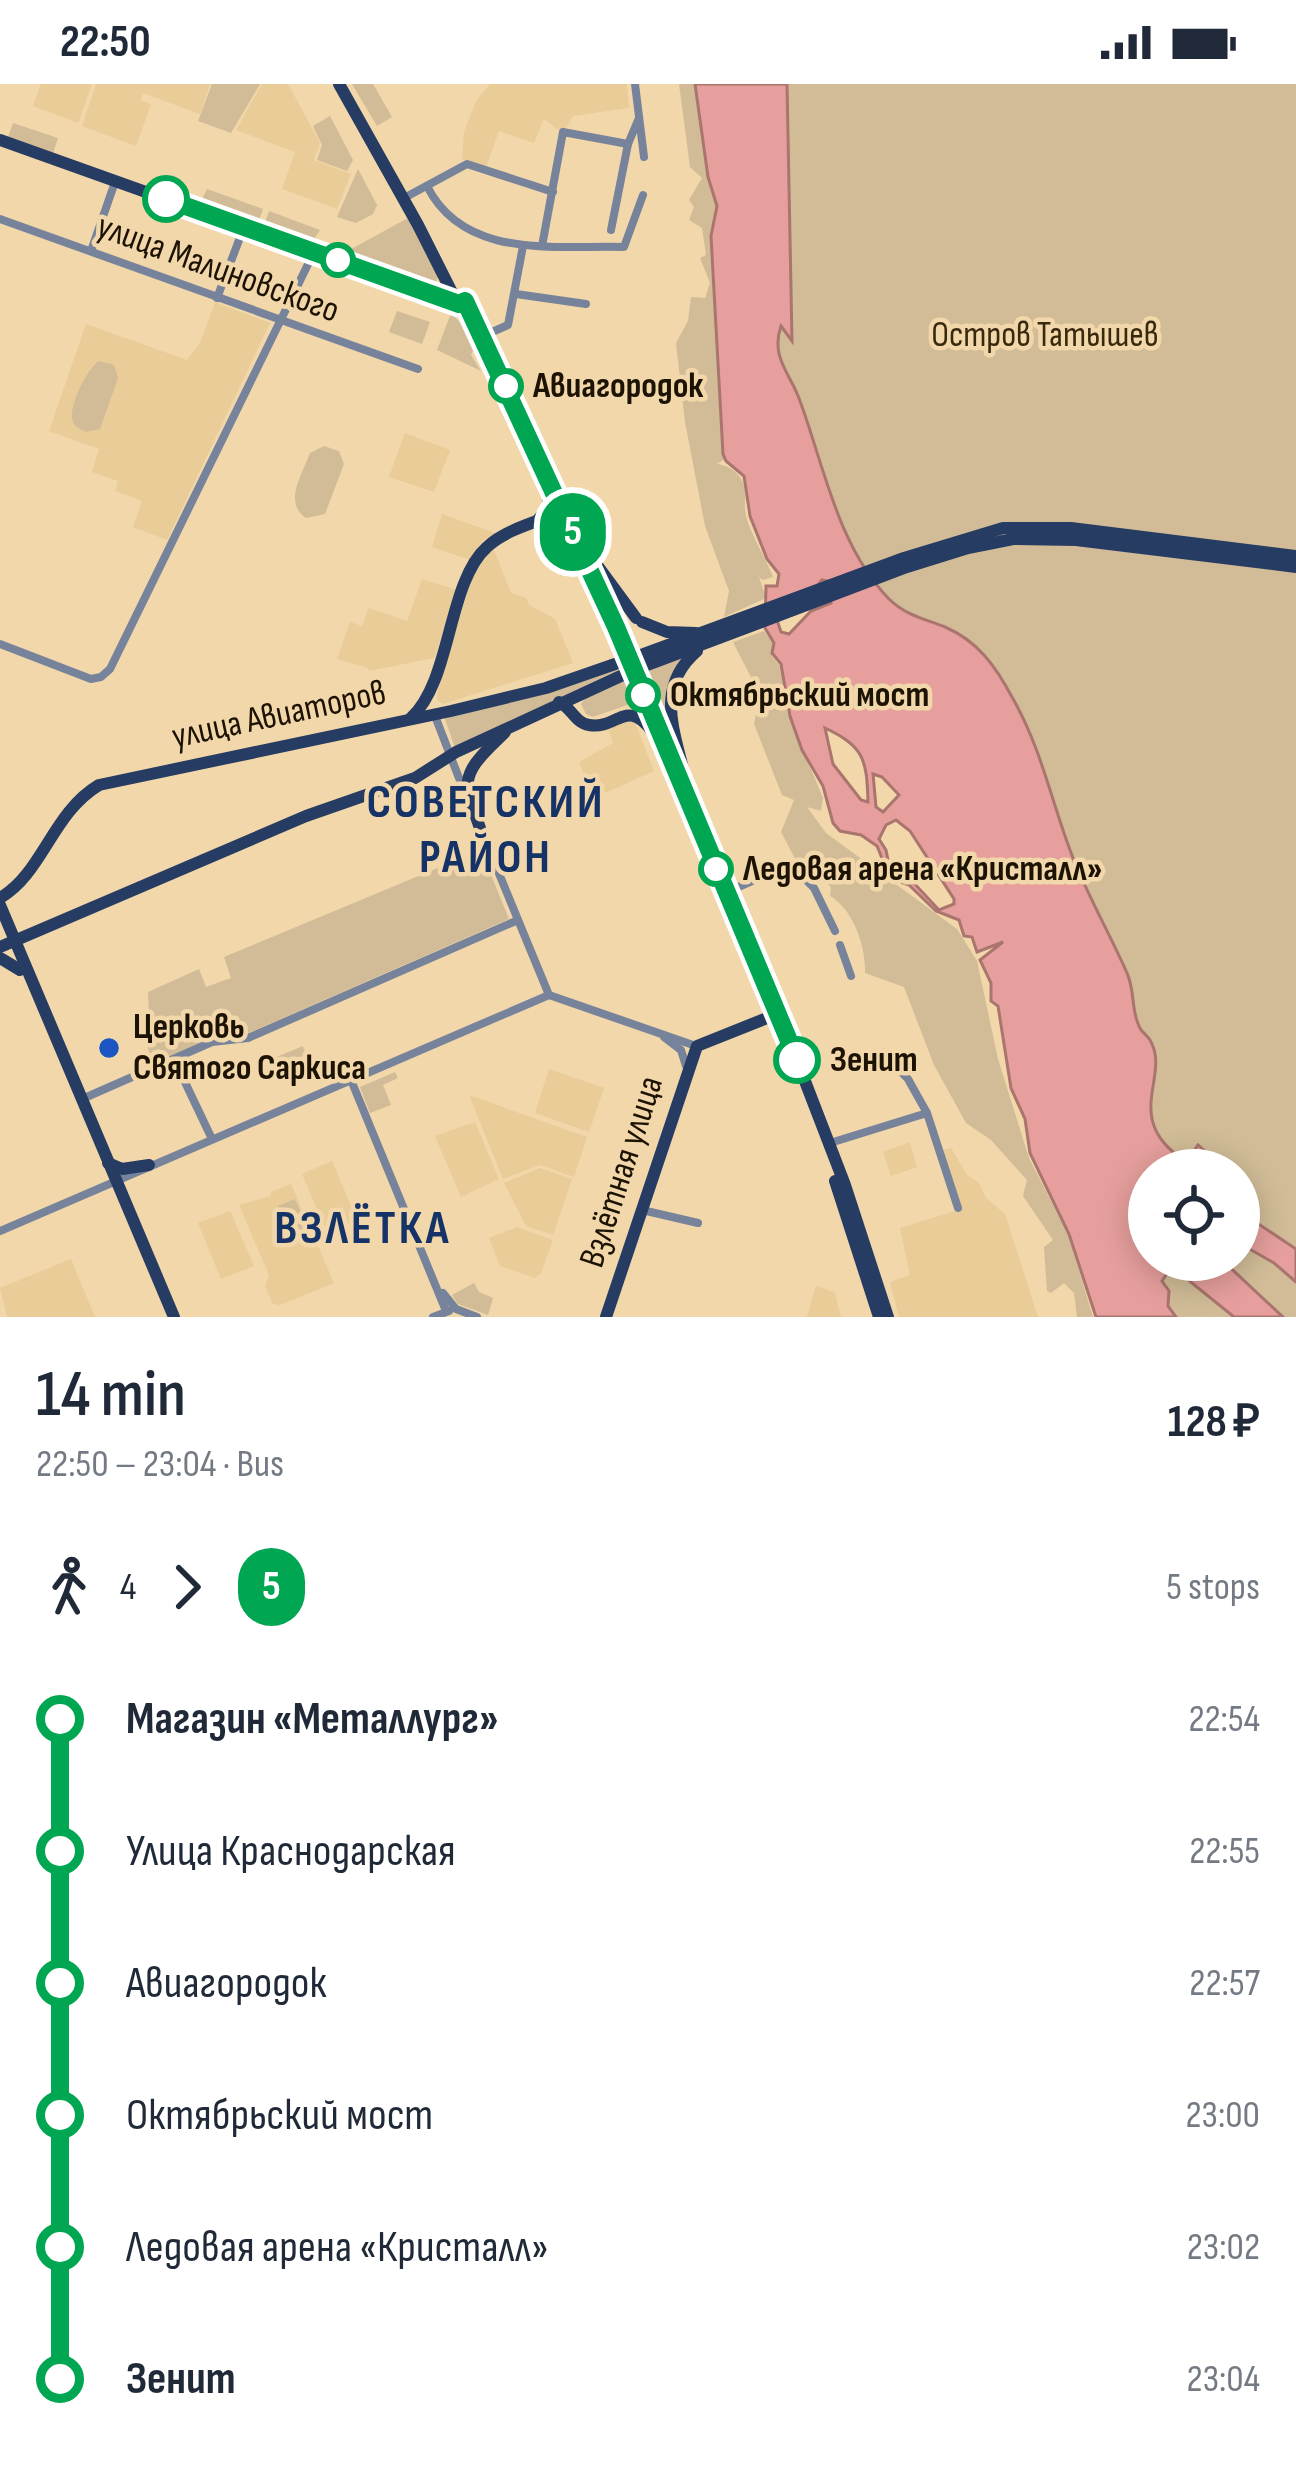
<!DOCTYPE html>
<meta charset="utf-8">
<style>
:root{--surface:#fff;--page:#f6f6f7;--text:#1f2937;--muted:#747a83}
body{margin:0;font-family:"Sofia Sans Condensed",sans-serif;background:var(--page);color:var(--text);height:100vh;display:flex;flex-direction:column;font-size:45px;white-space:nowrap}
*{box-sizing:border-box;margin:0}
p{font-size:39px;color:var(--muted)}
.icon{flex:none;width:66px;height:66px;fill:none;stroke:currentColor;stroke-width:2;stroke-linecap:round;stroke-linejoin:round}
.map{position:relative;height:1233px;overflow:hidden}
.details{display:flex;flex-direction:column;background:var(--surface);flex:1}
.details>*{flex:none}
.badge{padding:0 24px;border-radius:39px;font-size:42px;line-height:78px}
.fabs{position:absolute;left:1128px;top:1065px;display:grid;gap:24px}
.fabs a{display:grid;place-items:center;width:132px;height:132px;border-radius:50%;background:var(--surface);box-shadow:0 6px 30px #0003;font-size:60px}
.map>.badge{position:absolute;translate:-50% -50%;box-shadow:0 0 0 6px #fff}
.legs{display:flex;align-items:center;gap:18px;height:132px;padding:0 36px;font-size:39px}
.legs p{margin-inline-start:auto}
.head{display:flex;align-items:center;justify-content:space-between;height:204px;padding:0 36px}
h1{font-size:66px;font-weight:600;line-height:90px}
ul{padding:0 36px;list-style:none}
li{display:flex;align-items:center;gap:42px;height:132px;font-size:45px}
li i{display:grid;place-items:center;width:18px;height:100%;margin:0 15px;background:currentColor}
li i::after{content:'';width:30px;height:30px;margin:-15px;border:9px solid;border-radius:50%;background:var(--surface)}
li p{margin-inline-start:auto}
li:first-child i{background:linear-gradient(#0000 50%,currentColor 0)}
li:last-child i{background:linear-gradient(currentColor 50%,#0000 0)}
.status{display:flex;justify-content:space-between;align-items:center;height:84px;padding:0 60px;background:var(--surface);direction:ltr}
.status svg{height:33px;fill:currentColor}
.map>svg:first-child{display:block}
</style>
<div class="status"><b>22:50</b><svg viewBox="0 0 49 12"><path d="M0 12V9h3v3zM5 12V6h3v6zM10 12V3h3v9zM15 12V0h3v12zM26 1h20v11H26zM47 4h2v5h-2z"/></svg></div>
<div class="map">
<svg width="1296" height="1233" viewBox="0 0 1296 1233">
<rect width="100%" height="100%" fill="#f1d7aa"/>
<g fill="#e9cc97">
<polygon points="41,0 92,0 78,39 33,22"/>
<polygon points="96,0 210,0 200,30 143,9 141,16 151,20 136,62 82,42"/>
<polygon points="262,0 288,0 320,59 314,76 351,90 337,125 282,105 295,68 236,46"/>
<polygon points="490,0 627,0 629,24 573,32 566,44 557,45 544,35 534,59 499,47 486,83 462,75 464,48 476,17"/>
<polygon points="215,218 270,239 167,456 133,443 142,417 115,407 118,397 92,388 99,365 49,347 86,240 187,276 200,259"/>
<polygon points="405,349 450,366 434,408 389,393"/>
<polygon points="442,430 495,449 482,457 470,476 432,463"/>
<polygon points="493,464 511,509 526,514 529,521 555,535 573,579 443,620 437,616 438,598 473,492"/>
<polygon points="422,495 457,506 434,574 369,587 368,584 337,575 350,538 362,542 369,524 407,537"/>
<polygon points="634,636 654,687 594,714 579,678 613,659 608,644"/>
<polygon points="549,985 604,1004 589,1048 535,1029"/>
<polygon points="469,1011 587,1053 574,1093 540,1081 503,1095"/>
<polygon points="475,1038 499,1095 461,1113 435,1052"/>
<polygon points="910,1058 917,1083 891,1092 883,1068"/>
<polygon points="951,1064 967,1091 979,1099 986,1114 1005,1130 1038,1233 899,1233 890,1198 910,1191 900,1144 955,1127 936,1068"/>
<polygon points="332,1077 357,1136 327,1148 302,1090"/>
<polygon points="540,1084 572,1095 553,1151 526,1142 504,1099"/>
<polygon points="291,1100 334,1199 280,1221 273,1220 265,1202 269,1191 239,1121 271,1112 271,1108"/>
<polygon points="230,1127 254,1182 221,1195 198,1139"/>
<polygon points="517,1143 553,1156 541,1189 535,1194 500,1182 489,1154"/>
<polygon points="71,1175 95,1233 7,1233 0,1204"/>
<polygon points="816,1201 835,1209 841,1233 807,1233"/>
</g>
<g fill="#d1bc97">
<polygon points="212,0 260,0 231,49 198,37"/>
<polygon points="352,0 373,0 392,33 377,42"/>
<path d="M679,0H695L708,93L717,122L711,152L725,375L717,380C726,381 736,386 741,395C748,406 743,422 746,432C751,451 765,472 773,493L763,496L759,493L766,514L724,533L729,507L705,442L685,338L676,259L688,237L691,213L705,214L710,199L700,174L706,171L702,144L689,136L694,123L689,116L702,94L690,83Z"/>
<path d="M787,0H1296V1165L1239,1127V1086H1210L1207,1069L1179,1072C1124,1032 1170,994 1150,956C1147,951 1141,948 1138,942C1131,926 1135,906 1127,889C1108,848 1086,809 1070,766C1052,717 1043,667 1017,621C998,588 982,559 945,543C925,535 905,531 889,515C841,466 821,380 800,317C791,287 770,279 781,242L792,255Z"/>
<polygon points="330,32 353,76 347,87 317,76 322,61 313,42"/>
<polygon points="13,39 58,54 53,69 8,53"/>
<polygon points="358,85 377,121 373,130 356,139 337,133"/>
<polygon points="207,105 263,125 257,142 199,121"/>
<polygon points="269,127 320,146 311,160 294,151 263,144"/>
<polygon points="408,134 438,193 433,203 344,169"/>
<polygon points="397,227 430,238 422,260 389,248"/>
<polygon points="451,229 466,245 474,264 471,271 481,287 437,266"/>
<path d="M99,277L114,281L118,294L100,345L86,348C79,344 73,343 72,333C71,318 87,285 99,277Z"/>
<path d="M324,362L339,367L344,380L325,430L306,434C283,418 302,391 310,369Z"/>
<path d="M764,547L773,559L772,572L781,584L788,630L823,714L821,727L807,723L826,749L957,845L977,877L998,975L1029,1074L1068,1150L1093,1233H1077L1074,1209L1064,1199L1051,1209L1047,1207L1044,1163L1053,1156L1023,1112L1027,1096L991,1056L966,1039L934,981L904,903L865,889C866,862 853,825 830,812L831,804L818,784L807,789L800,784L781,748L794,716L782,711L754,640L760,611L733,558Z"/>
<path d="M685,572C654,612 670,640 680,685L642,590Z"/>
<polygon points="617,585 618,587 455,664 444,632"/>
<polygon points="624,596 630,612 627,621 593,633 586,630 581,620 587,612"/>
<polygon points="481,766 509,835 246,950 224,951 153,979 140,942 149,930 148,908 199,885 206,903 231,894 224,873"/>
<polygon points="303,962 309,979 280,990 274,974"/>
<polygon points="395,988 398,994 383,1001 391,1021 370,1029 360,1003"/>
<polygon points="295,1115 309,1146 292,1154 278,1122"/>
<polygon points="1239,1159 1274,1179 1296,1198 1296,1233 1283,1233 1222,1176 1239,1176"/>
<polygon points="1176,1186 1234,1233 1176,1233 1168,1222 1169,1207 1162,1197 1168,1188"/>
<polygon points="474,1199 479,1208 493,1214 488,1231 458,1220 452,1211"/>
</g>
<g fill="#e69f9c" stroke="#aa756e" stroke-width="3" fill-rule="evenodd">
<path d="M695,0H787L792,257L781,242C770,274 791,290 800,317C824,382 838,463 889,515C905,531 925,535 945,543C978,557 996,583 1012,613C1041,664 1050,712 1070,766C1086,809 1109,848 1127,889C1135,906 1131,926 1139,942C1141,948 1147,951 1150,956C1171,991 1124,1031 1178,1072L1191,1071L1198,1061L1207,1069L1210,1086H1149V1176L1159,1184L1169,1183L1172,1176H1222L1283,1233H1234L1176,1186L1168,1188L1162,1197L1169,1207L1168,1222L1176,1233H1096L1069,1150L1030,1069L1025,1035L1011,1004L998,922L991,917V899L980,876L1003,858L977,868L972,853L964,852L959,836L936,827L909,801L890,794L877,762L861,751L840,747L833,739L823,702L802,666L790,632L781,580L772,569L774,559L765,544L766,502H777L779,490L767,475L750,432L744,392L726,377L723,370L711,152L717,122L708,93ZM822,496L828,497L831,519L811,527L789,550L781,548L775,530L815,505ZM825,644C864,662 867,676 868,718L861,716L833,680ZM873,690L882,693L899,711L883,728L876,723ZM896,736L910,747L954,815V820L939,826L912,797L891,791L886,766L879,755L886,741Z"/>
<polygon points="1239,1127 1296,1165 1296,1198 1274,1179 1239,1159"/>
</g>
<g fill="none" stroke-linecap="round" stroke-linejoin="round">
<g stroke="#76839b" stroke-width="8">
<polyline points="635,0 644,73"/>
<path d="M427,102C464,176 555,161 624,163L643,111"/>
<polyline points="404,114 467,80 553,108"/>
<polyline points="0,135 418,285"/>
<polyline points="611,146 628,60 639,34"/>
<polyline points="542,162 563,48 628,60"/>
<polyline points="91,167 115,98"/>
<polyline points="516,210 586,220"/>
<polyline points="217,214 244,143"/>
<polyline points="483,252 508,241 523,162"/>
<polyline points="0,560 91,595 101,593 110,585 314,168"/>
<polyline points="435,632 464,707"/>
<polyline points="479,741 549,911 696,962"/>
<polyline points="727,808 761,793 796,786 814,804 835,847"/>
<polyline points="840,861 851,892"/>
<polyline points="664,953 681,966 686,982"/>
<polyline points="883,969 908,995 927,1029 958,1124"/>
<polyline points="174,975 212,1055"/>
<polyline points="351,996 446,1227"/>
<polyline points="82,1015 212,958 248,954 518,836"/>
<polyline points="830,1059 927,1029"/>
<polyline points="642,1126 698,1139"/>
<polyline points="0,1147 549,911"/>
<polyline points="443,1209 456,1225 477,1233"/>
<polyline points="433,1233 449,1227"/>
</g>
<g stroke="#273c63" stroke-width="12">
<polyline points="339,0 418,141 481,266"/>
<polyline points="0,56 459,220"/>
<polyline points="489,266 616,543 798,979 845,1101 888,1233"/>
<polyline points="537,437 549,423 548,411"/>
<polyline points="594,477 636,534"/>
<polyline points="642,538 667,548 696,549"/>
<polyline points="633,574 904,474 1003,444 1071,444 1296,472"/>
<polyline points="637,585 907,483 968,464 1013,455 1076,456 1296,483"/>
<path d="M559,618C571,623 575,639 589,641C617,646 626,613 652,647"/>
<path d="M411,634C452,596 447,499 487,463C506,445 540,437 564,427"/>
<path d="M686,698C676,649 653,605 697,567"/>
<path d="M470,716C459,686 486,668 505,648"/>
<polyline points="471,719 480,744"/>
<path d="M0,814C43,789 52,729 99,701L451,627L546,604L618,579"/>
<polyline points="0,821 174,1233"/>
<polyline points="0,863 306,732 415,694 456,668 623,591"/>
<polyline points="0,874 20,886"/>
<polyline points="108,1079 122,1085 149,1081"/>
<polyline points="835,1097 879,1233"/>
<polyline points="606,1233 697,962 777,930"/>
</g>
</g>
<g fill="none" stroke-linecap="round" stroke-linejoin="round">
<g stroke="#fff" stroke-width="27">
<polyline id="line-1" points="166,115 459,220 465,217 616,543 797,976"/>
</g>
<use href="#line-1" stroke="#00a651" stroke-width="18"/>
</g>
<g fill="#fff" stroke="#00a651" stroke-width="6">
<circle cx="166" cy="115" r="21"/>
<circle cx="338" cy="176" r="15"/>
<circle cx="506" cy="302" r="15"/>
<circle cx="643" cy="611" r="15"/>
<circle cx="716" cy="785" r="15"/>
<circle cx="797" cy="976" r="21"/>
</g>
<circle fill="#1a55c1" stroke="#f1d7aa" stroke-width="4.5" cx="109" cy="964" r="12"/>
<g text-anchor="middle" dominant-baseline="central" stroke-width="9" stroke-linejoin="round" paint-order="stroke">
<g font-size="36" fill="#1d1304" stroke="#f1d7aa">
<text transform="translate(218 185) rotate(20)">улица Малиновского</text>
<text transform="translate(279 631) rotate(-12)">улица Авиаторов</text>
<text transform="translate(622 1088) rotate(-72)">Взлётная улица</text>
</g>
<g font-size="36" fill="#37290e" stroke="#f1d7aa">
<text x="1045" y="251">Остров Татышев</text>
</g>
<g font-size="36" font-weight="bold" fill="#1d1304" stroke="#f1d7aa" text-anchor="start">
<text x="533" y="302">Авиагородок</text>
<text x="670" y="611">Октябрьский мост</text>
<text x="743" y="785">Ледовая арена «Кристалл»</text>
<text x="830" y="976">Зенит</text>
</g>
<g font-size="36" font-weight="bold" fill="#1d1304" stroke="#f1d7aa" text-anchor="start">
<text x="133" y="943">Церковь<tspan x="133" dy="41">Святого Саркиса</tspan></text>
</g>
<g font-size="48" font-weight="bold" letter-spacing="3" fill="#163368" stroke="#f1d7aa">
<text x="486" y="718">СОВЕТСКИЙ<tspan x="486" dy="55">РАЙОН</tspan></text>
<text x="363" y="1144">ВЗЛЁТКА</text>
</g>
</g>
</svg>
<div class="fabs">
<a><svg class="icon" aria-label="locate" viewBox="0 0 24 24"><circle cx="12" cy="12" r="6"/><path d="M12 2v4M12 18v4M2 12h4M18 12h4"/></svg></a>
</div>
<b class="badge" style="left:573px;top:448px;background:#00a651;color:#fff">5</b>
</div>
<section class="details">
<div class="head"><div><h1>14 min</h1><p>22:50 – 23:04 · Bus</p></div><b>128 ₽</b></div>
<div class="legs"><svg class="icon" aria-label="walk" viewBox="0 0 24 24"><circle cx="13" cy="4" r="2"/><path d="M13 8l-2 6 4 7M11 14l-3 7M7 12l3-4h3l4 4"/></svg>4<svg class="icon" aria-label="forward" viewBox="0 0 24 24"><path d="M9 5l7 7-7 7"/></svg><b class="badge" style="background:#00a651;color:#fff">5</b><p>5 stops</p></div>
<ul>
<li><i style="color:#00a651"></i><b>Магазин «Металлург»</b><p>22:54</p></li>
<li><i style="color:#00a651"></i><span>Улица Краснодарская</span><p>22:55</p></li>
<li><i style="color:#00a651"></i><span>Авиагородок</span><p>22:57</p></li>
<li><i style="color:#00a651"></i><span>Октябрьский мост</span><p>23:00</p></li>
<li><i style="color:#00a651"></i><span>Ледовая арена «Кристалл»</span><p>23:02</p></li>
<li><i style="color:#00a651"></i><b>Зенит</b><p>23:04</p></li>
</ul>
</section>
